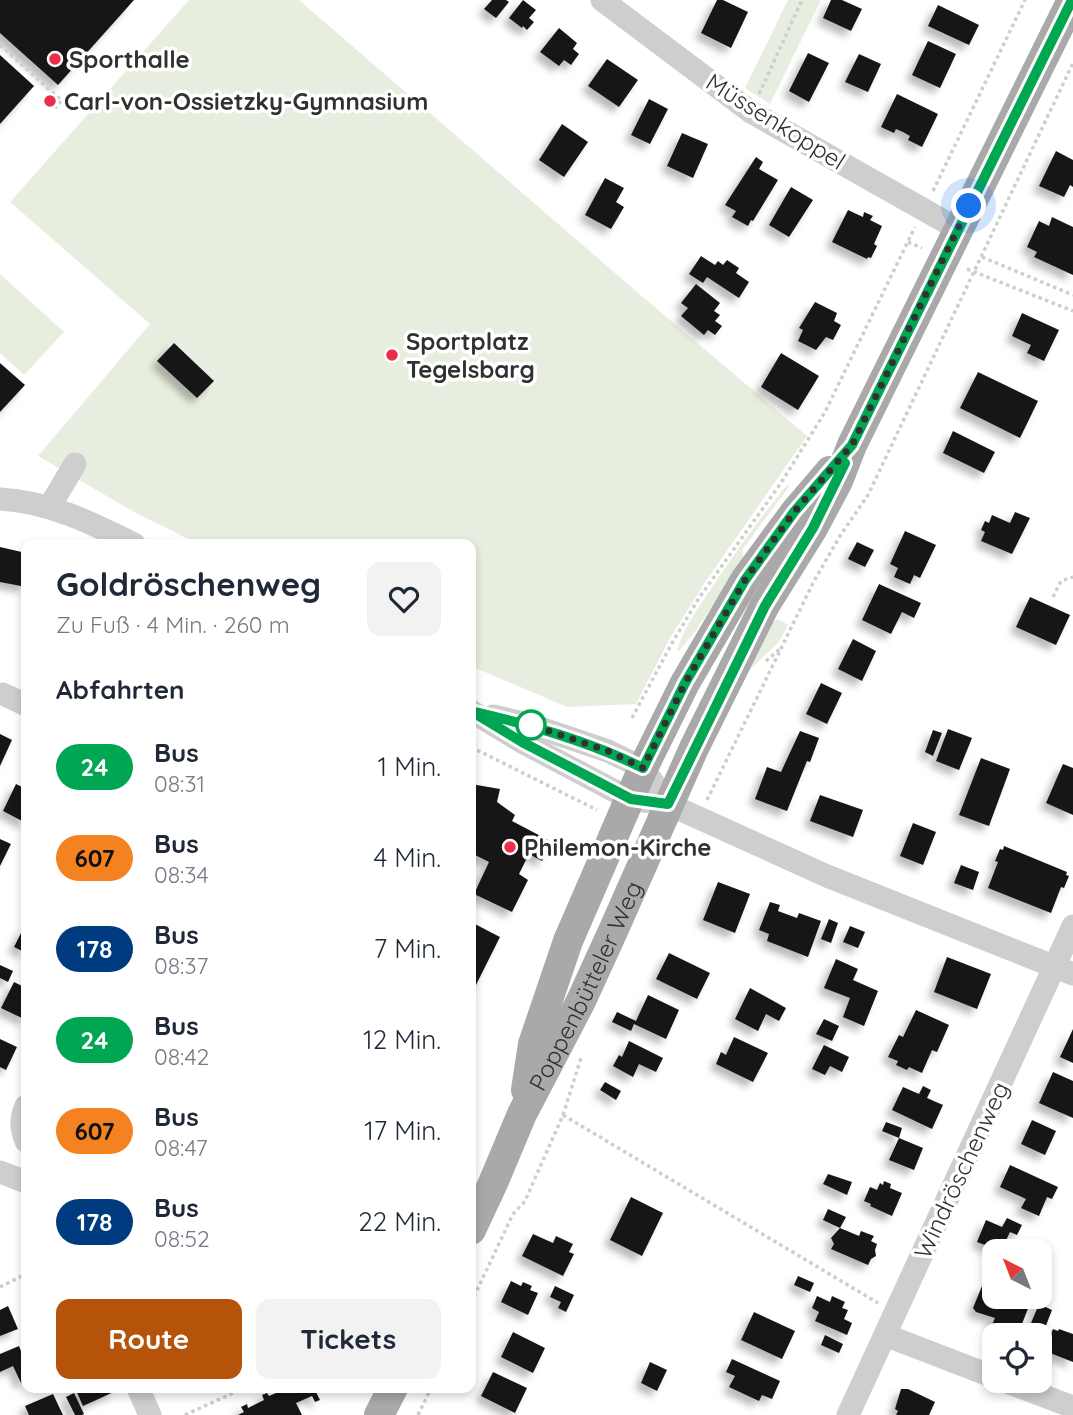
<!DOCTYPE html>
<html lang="de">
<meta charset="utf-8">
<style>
:root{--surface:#fff;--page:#f2f2f3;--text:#1f2937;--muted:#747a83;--accent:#b45309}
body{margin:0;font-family:Quicksand,sans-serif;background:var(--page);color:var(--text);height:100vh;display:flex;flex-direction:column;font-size:26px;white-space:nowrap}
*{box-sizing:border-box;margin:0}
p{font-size:23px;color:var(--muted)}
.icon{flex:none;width:38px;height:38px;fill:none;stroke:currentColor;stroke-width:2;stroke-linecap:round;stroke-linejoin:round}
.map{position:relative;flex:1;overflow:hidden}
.side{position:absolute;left:21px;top:539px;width:455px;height:854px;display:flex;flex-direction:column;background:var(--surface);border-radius:14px;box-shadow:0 4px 10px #0003}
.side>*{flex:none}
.badge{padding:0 14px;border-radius:23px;font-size:24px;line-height:46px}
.needle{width:46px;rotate:318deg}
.buttons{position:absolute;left:982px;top:1239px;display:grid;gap:14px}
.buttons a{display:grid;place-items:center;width:70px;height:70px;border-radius:14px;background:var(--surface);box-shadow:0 4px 10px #0003;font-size:35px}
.you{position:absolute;width:35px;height:35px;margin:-18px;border:5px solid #fff;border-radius:50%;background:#1a73e8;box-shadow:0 0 0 10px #1a73e833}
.map>.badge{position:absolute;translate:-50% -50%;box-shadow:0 0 0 4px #fff}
h2{padding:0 35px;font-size:26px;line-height:63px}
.round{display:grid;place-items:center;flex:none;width:74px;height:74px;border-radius:14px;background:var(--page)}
.summary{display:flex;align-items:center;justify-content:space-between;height:119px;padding:0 35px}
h1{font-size:33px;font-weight:800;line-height:52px}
.button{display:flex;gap:14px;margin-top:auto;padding:14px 35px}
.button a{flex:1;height:80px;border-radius:14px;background:var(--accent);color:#fff;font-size:28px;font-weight:800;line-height:80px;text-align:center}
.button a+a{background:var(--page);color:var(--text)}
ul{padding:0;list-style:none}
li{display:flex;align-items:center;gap:21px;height:91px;padding:0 35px}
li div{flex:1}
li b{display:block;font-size:26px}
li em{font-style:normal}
li .badge{min-width:77px;font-weight:700;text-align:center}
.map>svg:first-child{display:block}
</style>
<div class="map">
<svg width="1073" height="1415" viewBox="0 0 1073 1415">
<defs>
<filter id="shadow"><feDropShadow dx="-6" dy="6" stdDeviation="3.5" flood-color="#0004"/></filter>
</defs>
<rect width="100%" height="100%" fill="#fff"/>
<g fill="#e8eedf">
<polygon points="189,0 299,0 644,298 807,436 704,584 670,638 636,704 567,707 471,666 471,544 199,544 134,512 38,456 150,324 10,202"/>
<polygon points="788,0 821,0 770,104 745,88"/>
<polygon points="0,274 64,332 24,375 0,353"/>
<path d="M787,485L789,487L742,550L744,559L694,633L679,651L677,650C685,624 703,601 718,578C740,546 762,515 787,485Z"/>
<polygon points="778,619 788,625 779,642 746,673 768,624"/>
</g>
<g fill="#181818" filter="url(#shadow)">
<polygon points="0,0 134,0 58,85 0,33"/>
<polygon points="492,0 506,0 509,2 496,18 484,9"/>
<polygon points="523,0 536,10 529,18 534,22 527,30 523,26 522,28 509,18"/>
<polygon points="717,0 723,0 748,12 731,48 701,33"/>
<polygon points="831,0 842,0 862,9 851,31 823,18"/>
<polygon points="938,5 979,25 969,45 928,26"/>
<polygon points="559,28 577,43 573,49 579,54 571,65 564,60 559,66 540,52"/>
<polygon points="928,41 956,54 940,88 912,75"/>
<polygon points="808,53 829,63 809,102 789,91"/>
<polygon points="859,54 881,64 868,92 845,82"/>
<polygon points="0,55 34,86 0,124"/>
<polygon points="607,59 638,80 619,107 588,86"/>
<polygon points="897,94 938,114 922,147 908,140 910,136 903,132 896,129 894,133 881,127"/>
<polygon points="649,99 668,109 650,144 631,135"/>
<polygon points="562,124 588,142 564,177 539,160"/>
<polygon points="682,133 708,144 693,178 667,166"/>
<polygon points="1056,151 1073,160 1073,187 1070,185 1064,197 1039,186"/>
<polygon points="756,157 763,162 759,169 778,180 753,221 751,220 748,226 732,217 736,211 725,205"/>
<polygon points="605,178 624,188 616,202 624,207 611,229 585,215"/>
<polygon points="791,187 813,200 789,237 769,225"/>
<polygon points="848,210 863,217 864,212 873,216 870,220 882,226 874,244 877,246 871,258 868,257 867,259 832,242"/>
<polygon points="1052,217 1073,227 1073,275 1034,257 1037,252 1027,247 1039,221 1049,226"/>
<polygon points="701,256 715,265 718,261 723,265 727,260 739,268 736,273 749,282 739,298 707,277 703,283 689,274"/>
<polygon points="696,284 720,303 714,311 720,315 715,321 722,326 715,335 708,330 704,335 681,316 688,308 681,303"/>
<polygon points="815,302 837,313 834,321 841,325 833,340 826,337 816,350 798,341 803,330 799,328"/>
<polygon points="1022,313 1059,330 1044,361 1027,353 1031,345 1012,336"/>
<polygon points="174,343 214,381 197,398 157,361"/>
<polygon points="781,353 819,376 798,410 761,387"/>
<polygon points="0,363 25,385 0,412"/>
<polygon points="978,372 1038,401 1020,438 960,408"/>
<polygon points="953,431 995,452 984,473 943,453"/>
<polygon points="1015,512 1030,518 1012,554 981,541 985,532 981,530 985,521 989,523 992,515 1010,523"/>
<polygon points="905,531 936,545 920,578 914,575 910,584 894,577 898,568 890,564"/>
<polygon points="857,542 874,550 865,567 848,559"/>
<polygon points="0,547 26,553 26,587 0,582"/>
<polygon points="879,584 921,603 914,618 902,612 891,634 862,620"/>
<polygon points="1030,597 1070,615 1056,645 1016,627"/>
<polygon points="853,639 876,651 862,681 838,669"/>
<polygon points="821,683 842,693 827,724 806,714"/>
<polygon points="948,729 972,738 959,770 936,761"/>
<polygon points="933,730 942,733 933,756 925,752"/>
<polygon points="800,731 819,738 810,762 807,761 787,811 755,799 767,767 781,772"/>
<polygon points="0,734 12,740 0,766"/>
<polygon points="981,758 1010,769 989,826 959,815"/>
<polygon points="1063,764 1073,768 1073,815 1046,803"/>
<polygon points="16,784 26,789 26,823 3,811"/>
<polygon points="471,784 500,789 497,802 515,815 512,821 552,842 542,861 529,854 519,874 528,880 512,912 474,894 489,862 471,853"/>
<polygon points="820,795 863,810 853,837 810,821"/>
<polygon points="913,823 936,832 923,865 900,856"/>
<polygon points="0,839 11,844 0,866"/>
<polygon points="1004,846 1067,872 1066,875 1069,876 1064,888 1061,887 1051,913 988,888 998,862 995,861 1000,849 1003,850"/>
<polygon points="961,865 979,872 973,890 954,883"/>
<polygon points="718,882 750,894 735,933 703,920"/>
<polygon points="770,902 780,905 778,911 797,918 799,913 821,921 808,957 767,941 769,934 759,930"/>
<polygon points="829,919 838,923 831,943 821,939"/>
<polygon points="471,922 500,937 471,995"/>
<polygon points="26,923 26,953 14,947"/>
<polygon points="850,926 865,932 858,948 843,942"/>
<polygon points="669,953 710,973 697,999 656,979"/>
<polygon points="947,957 991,974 977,1009 934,992"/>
<polygon points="836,959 858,969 853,980 878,991 864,1026 843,1017 850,998 824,988"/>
<polygon points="0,965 13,971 8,982 0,978"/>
<polygon points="14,982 26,988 26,1020 1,1008"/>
<polygon points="750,988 786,1008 779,1021 766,1014 758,1031 735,1019"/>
<polygon points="648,995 679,1010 666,1039 634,1024 631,1031 612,1022 617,1012 636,1021"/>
<polygon points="916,1010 949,1025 937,1052 932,1050 922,1073 909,1067 907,1070 896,1065 898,1061 888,1057 899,1035 903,1037"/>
<polygon points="824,1019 839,1026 832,1041 816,1034"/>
<polygon points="1073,1029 1073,1063 1060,1057"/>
<polygon points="734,1037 768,1053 753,1082 716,1064 721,1052 726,1055"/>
<polygon points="0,1039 17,1047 6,1070 0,1067"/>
<polygon points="629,1041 663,1058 656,1072 639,1064 633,1077 613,1066 619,1055 622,1057"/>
<polygon points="824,1045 849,1057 842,1072 830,1066 825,1075 812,1069"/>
<polygon points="1053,1072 1073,1081 1073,1118 1039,1103"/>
<polygon points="605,1082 621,1091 616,1100 600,1090"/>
<polygon points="923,1086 931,1090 927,1098 943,1105 932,1129 892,1110 903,1087 919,1094"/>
<polygon points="1032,1120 1056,1131 1045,1155 1021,1144"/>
<polygon points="886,1122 902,1128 899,1138 923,1148 914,1170 889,1160 899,1138 882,1131"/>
<polygon points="1010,1165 1058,1187 1052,1199 1047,1197 1039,1216 1021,1208 1026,1199 1000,1187"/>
<polygon points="828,1174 852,1182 847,1195 823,1184"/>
<polygon points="884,1181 891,1184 890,1188 902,1193 892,1216 870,1206 871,1204 864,1201 870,1187 877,1190 880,1183 883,1185"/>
<polygon points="631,1197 663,1213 642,1256 610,1240"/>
<polygon points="828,1209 846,1217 840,1228 823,1220"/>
<polygon points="1007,1218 1022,1225 1017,1235 1010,1232 1001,1251 977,1242 986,1220 1002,1227"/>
<polygon points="840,1228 859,1236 861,1231 874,1236 871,1241 877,1244 875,1250 876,1256 871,1259 868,1265 831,1249 834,1244 831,1238"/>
<polygon points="533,1234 553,1243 556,1236 573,1244 569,1252 574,1254 563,1276 522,1256"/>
<polygon points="798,1276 814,1283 810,1292 794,1285"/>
<polygon points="511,1281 521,1286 523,1282 532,1286 530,1290 538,1293 528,1315 501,1302"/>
<polygon points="555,1286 574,1295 566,1312 558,1308 561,1302 550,1297"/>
<polygon points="982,1286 994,1291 994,1297 1008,1297 1029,1306 1020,1329 1023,1330 1021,1335 1006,1335 1007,1333 991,1327 995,1318 976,1312 973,1308"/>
<polygon points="817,1296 830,1302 832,1296 845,1302 842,1308 848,1310 844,1319 852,1323 847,1335 815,1321 819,1312 812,1308"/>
<polygon points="1039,1304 1052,1310 1040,1341 1040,1335 1026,1335"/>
<polygon points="8,1306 18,1329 0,1336 0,1310"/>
<polygon points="754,1312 795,1331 782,1359 741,1340"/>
<polygon points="1053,1329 1058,1331 1059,1329 1073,1334 1073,1362 1050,1353 1052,1346 1047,1344"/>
<polygon points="513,1332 545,1348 533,1373 501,1357"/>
<polygon points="825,1335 843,1344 839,1353 821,1345"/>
<polygon points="19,1346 24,1359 26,1358 26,1381 21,1383 13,1366 0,1372 0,1354"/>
<polygon points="732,1359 780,1381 772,1399 762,1395 759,1401 729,1387 735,1376 726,1372"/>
<polygon points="650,1362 667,1370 657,1391 641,1383"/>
<polygon points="493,1372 527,1388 515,1413 481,1396"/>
<polygon points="75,1388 115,1388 116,1391 83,1406"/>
<polygon points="283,1388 314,1388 320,1400 315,1402 312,1396 296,1403 302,1415 238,1415 244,1412 241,1407 247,1404 248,1408 264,1400 262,1395 267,1393 269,1396 283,1390"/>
<polygon points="901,1389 908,1389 935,1402 929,1415 896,1415 898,1411 895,1409"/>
<polygon points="74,1393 84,1414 82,1415 75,1415 66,1397"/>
<polygon points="53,1394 63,1415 29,1415 25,1406"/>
</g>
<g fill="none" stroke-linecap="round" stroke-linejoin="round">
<g stroke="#cecece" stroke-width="3.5" stroke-dasharray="3.5 3.5" stroke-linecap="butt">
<polyline points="0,45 62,101 55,108"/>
<polyline points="759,94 802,0"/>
<polyline points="933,191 1025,0"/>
<polyline points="908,242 922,248"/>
<polyline points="982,257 1073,295"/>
<polyline points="967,269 1073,311"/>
<polyline points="1053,597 1061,581 1073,577"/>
<polyline points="766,661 781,648"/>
<polyline points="632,718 672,643 699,598 781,483 825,412 915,227"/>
<polyline points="471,747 597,810"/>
<polyline points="707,800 814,581 840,536 868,495 1073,63"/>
<polyline points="563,1115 878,1303"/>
<polyline points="0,1287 26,1274"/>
<polyline points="471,1303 513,1214 525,1201 563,1115 582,1055"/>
<polyline points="185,1415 244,1388"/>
<polyline points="418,1415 431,1388"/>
</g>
<g stroke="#cecece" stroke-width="23">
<polyline points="602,0 751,112 958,229"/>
<path d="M0,499C49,502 90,522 134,544"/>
<polyline points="50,506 75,464"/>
<polyline points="3,694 26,705"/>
<polyline points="471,711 522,742 630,799 668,804 827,876 1073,974"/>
<polyline points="493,716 528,724 608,751 643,768 668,804"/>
<path d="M26,1106C20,1119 21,1129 26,1141"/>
<polyline points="0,1172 26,1182"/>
<polyline points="885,1335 994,1377"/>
<polyline points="1004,1381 1073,1407"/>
<polyline points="138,1388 150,1415"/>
<polyline points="848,1415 1073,926"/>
</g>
<g stroke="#a9a9a9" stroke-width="30">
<polyline points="526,1090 533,1044 568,941 643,768 685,683 745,580 795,512 830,471"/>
<path id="s1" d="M471,1230L493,1183L522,1114L581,1001L613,931L694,748L765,605L813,528L838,481L852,445L1072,0"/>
<polyline points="379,1415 393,1388"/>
</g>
</g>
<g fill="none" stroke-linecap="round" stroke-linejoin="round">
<g stroke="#fff" stroke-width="16">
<path id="line" d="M845,463L813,528L765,606L668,804L631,799L522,742L471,711C531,725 588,741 643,768L685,683L745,580L794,512L852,445L1072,0"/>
</g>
<use href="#line" stroke="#00a651" stroke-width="10"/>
<polyline stroke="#313131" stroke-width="7" stroke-dasharray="0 12.6" points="531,725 528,724 608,751 643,768 685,683 745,580 794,512 852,445 969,206"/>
</g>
<g fill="#ec2f49" stroke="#fff" stroke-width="2.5">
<circle cx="55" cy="59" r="7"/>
<circle cx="50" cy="101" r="7"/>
<circle cx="392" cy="355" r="7"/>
<circle cx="510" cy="847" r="7"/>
</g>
<circle fill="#fff" stroke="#00a651" stroke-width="3.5" cx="531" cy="725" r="14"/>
<g text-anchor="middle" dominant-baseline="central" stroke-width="7" stroke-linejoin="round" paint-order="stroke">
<g font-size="24" font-weight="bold" fill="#313131" stroke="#fff" text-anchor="start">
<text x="69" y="59">Sporthalle</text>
<text x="64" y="101">Carl-von-Ossietzky-Gymnasium</text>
<text x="406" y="341">Sportplatz<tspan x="406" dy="28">Tegelsbarg</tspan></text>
<text x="524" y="847">Philemon-Kirche</text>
</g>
<g font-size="24" fill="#313131" stroke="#fff">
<text transform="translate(776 121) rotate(32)">Müssenkoppel</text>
<text stroke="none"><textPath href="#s1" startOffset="270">Poppenbütteler Weg</textPath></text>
<text transform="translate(961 1170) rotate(-65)">Windröschenweg</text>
</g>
</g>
</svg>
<div class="buttons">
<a><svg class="needle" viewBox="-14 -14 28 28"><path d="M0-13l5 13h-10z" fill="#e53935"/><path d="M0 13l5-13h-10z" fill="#747a83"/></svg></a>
<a><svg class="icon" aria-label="locate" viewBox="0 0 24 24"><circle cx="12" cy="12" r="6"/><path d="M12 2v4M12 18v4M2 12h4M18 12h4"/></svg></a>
</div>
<div class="you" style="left:969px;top:206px"></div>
<section class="side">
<div class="summary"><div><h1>Goldröschenweg</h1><p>Zu Fuß · 4 Min. · 260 m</p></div><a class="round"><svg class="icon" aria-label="heart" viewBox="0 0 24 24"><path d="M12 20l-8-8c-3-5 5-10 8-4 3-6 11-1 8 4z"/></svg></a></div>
<h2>Abfahrten</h2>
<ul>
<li><span class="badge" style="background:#00a651;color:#fff">24</span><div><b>Bus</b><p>08:31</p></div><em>1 Min.</em></li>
<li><span class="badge" style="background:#f58220;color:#111">607</span><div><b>Bus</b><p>08:34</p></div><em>4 Min.</em></li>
<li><span class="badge" style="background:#003b80;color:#fff">178</span><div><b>Bus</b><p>08:37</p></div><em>7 Min.</em></li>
<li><span class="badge" style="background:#00a651;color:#fff">24</span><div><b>Bus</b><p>08:42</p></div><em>12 Min.</em></li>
<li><span class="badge" style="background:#f58220;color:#111">607</span><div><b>Bus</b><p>08:47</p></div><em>17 Min.</em></li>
<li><span class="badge" style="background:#003b80;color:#fff">178</span><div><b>Bus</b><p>08:52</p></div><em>22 Min.</em></li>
</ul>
<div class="button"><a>Route</a><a>Tickets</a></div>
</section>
</div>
